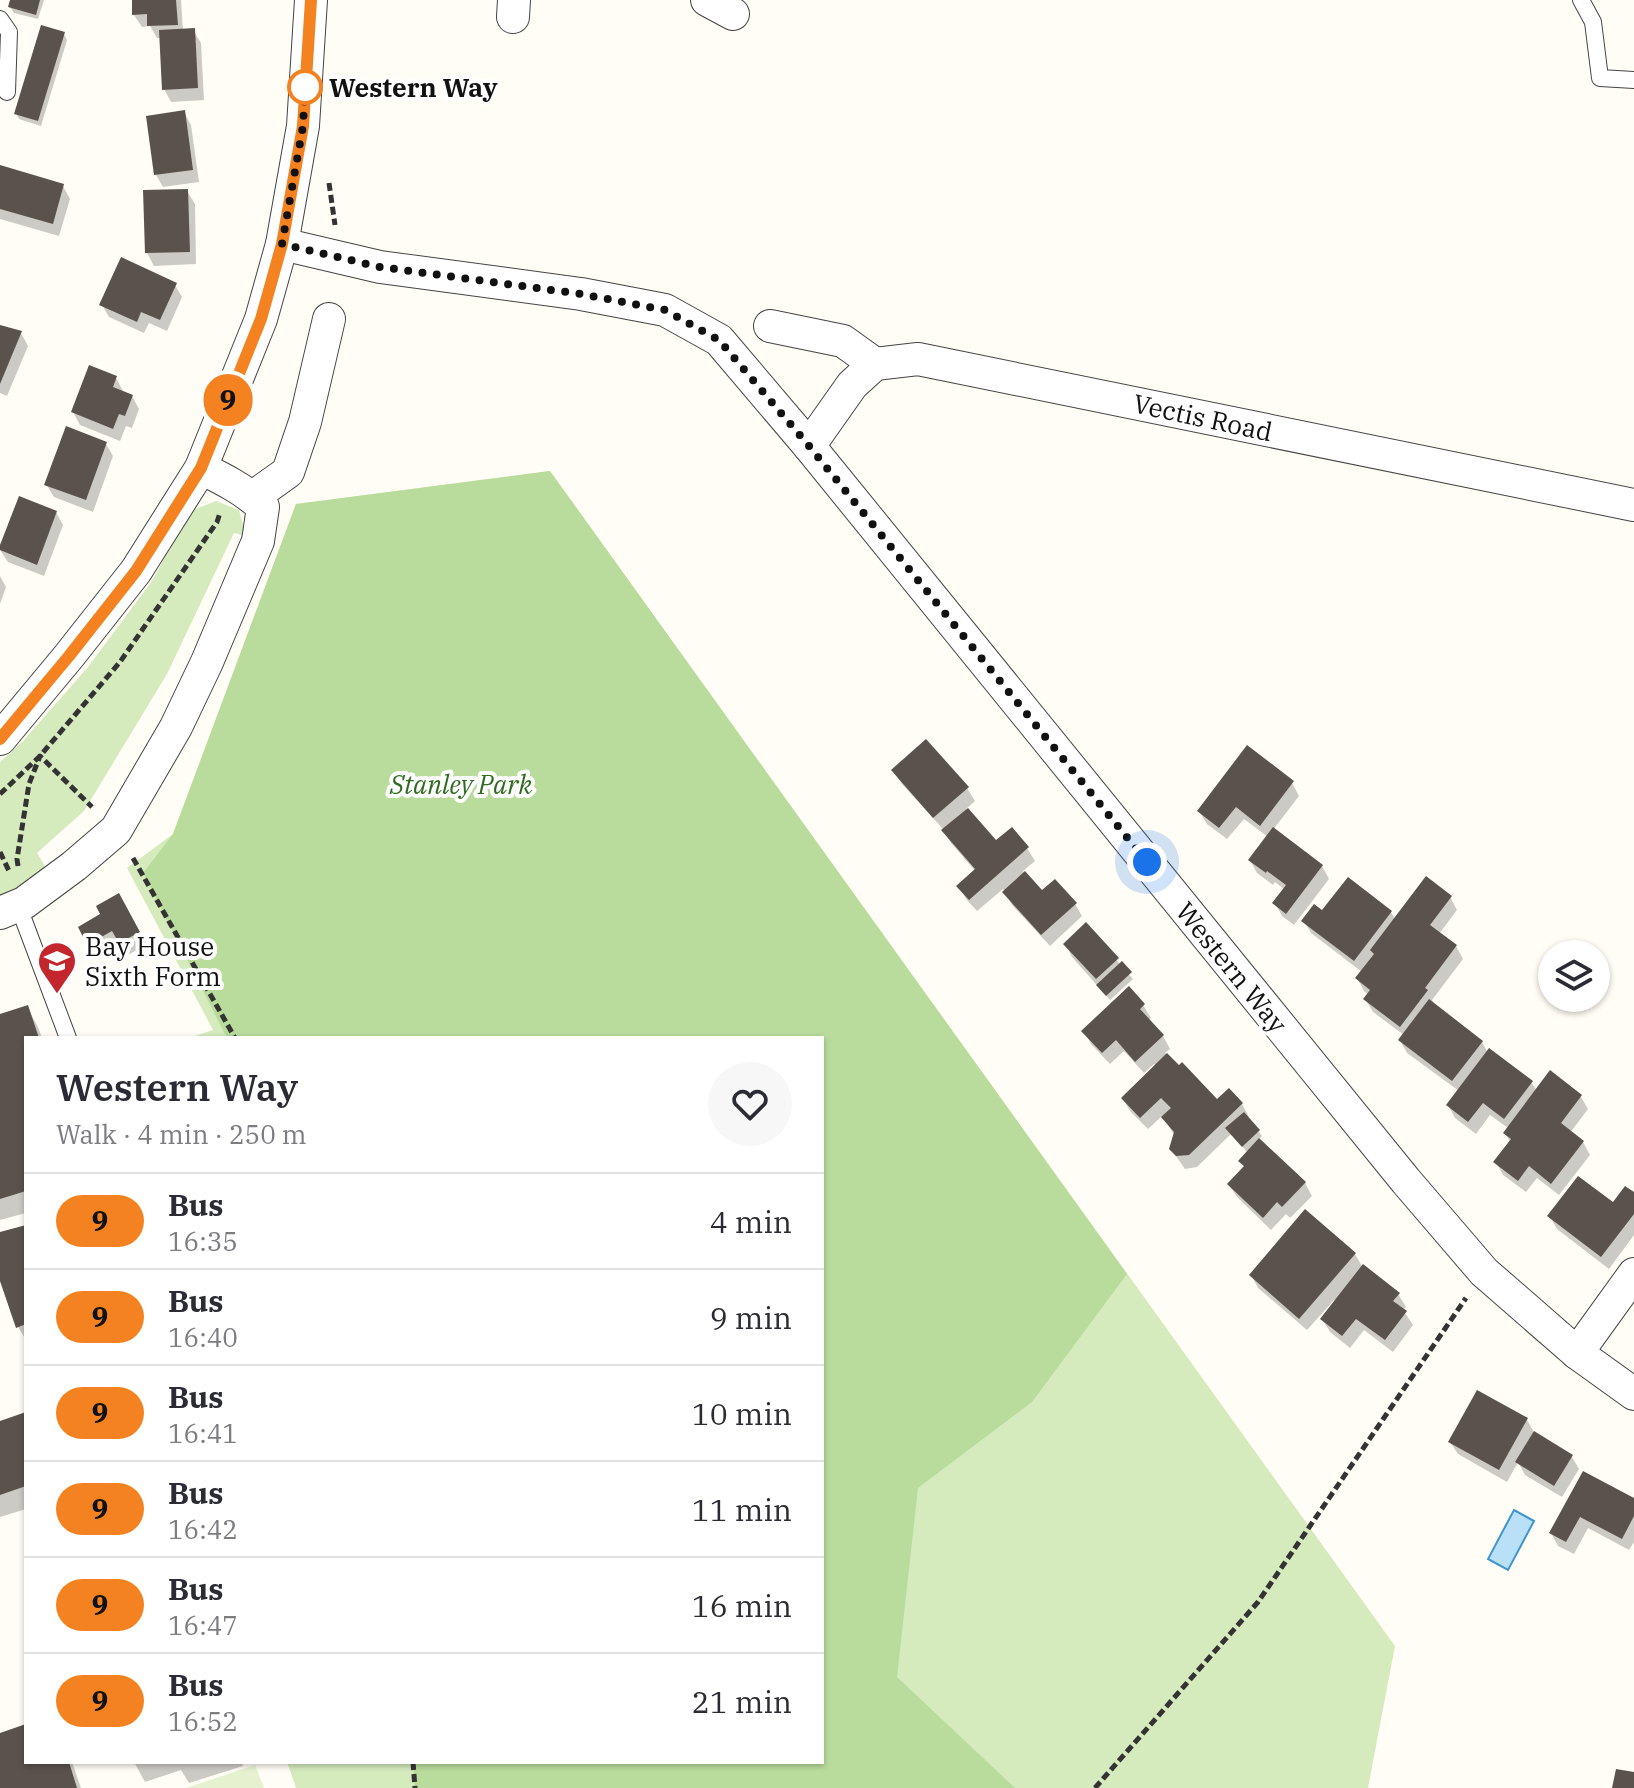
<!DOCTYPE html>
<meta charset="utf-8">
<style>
:root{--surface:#fff;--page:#f7f7f7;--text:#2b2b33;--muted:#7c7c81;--line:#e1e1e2}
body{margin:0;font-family:"IBM Plex Serif",serif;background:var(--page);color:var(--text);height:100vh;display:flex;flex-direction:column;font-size:30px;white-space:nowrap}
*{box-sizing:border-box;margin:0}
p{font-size:26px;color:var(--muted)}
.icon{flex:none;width:44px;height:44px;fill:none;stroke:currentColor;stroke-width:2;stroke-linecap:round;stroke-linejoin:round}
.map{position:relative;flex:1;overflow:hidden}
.details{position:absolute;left:24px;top:1036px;width:800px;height:728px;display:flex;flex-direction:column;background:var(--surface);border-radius:0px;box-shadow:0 2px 6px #0004}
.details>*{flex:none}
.badge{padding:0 16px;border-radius:26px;font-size:28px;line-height:52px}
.fabs{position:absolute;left:1538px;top:940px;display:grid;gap:16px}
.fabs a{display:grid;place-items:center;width:72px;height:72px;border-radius:50%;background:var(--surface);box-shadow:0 2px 6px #0004;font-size:40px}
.you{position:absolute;width:40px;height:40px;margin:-20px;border:6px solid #fff;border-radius:50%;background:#1a73e8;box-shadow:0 0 0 12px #1a73e833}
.map>.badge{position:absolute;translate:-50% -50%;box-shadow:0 0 0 4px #fff}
.round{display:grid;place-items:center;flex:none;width:84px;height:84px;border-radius:42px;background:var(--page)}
.head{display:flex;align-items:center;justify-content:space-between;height:136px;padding:0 32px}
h1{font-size:38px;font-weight:600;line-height:60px}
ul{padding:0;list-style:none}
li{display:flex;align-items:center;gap:24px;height:96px;padding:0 32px;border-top:2px solid var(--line)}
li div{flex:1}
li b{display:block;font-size:30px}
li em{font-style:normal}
li .badge{min-width:88px;font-weight:700;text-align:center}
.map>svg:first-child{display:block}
</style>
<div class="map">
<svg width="1634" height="1788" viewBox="0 0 1634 1788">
<rect width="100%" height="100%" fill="#fffdf5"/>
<g fill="#d5ebbd">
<polygon points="550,471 1395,1646 1368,1788 296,1788 287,1762 822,1762 822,1038 189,1038 213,1030 127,868 173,834 296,504"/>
<polygon points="216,501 239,510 246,536 234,533 167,674 84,811 37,853 45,866 33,879 0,897 0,762 24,740 88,667 152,581 190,511"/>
</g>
<polygon fill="#b9dc9c" points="550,471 1127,1274 1032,1402 918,1488 897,1677 1015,1788 415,1788 413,1762 822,1762 822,1038 227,1038 143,873 173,834 296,504"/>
<polygon fill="#e6f2cf" points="255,1765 264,1788 186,1788"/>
<polygon fill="#b9e0f7" stroke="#3f96cf" stroke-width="2" points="1514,1510 1534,1521 1508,1570 1488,1559"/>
<g fill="#0003">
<polygon points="12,0 44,0 38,19 14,13 10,7"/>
<polygon points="134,0 181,0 183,31 193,30 201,43 204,100 171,102 164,89 161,38 157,38 150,26 142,27 134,15"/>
<polygon points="64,34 67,40 41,126 19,119 16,113"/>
<polygon points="184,112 191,125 199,182 163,187 156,175"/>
<polygon points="0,167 63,186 70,199 59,236 0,219"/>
<polygon points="187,191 195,204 196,264 154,266 147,253"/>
<polygon points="175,285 182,297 167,331 149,323 144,333 109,317 102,305"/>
<polygon points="0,327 21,333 28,346 7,396 0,393"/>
<polygon points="116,378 123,391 122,393 132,396 139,409 132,428 126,426 120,441 80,425 73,412"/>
<polygon points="106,444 113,456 93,512 54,497 46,484"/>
<polygon points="56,512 63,525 44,576 8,562 0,550"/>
<polygon points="0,576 6,587 0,604"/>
<polygon points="894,770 967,788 975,801 966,809 996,843 1012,830 1027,848 1035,861 1023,871 1042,893 1075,904 1082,916 1050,946 1012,905 1003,889 977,911 966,899 959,886 976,872 951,843 943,829 901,783"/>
<polygon points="1292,783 1299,796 1273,830 1322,866 1329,879 1294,925 1282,916 1275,903 1285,890 1275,882 1273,885 1257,873 1250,860 1268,837 1244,819 1227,839 1207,824 1199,811"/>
<polygon points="119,896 146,945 128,955 121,942 96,956 80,928 103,915"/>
<polygon points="1450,897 1457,910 1439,934 1456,946 1463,959 1432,1000 1434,1004 1482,1042 1488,1053 1531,1082 1537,1091 1581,1097 1588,1109 1570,1133 1583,1142 1590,1155 1559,1195 1537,1178 1526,1192 1503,1175 1496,1162 1511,1143 1505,1133 1508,1128 1490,1115 1476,1134 1455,1118 1448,1105 1459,1091 1407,1053 1400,1040 1404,1035 1373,1012 1365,999 1369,995 1364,991 1357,978 1362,972 1311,933 1304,921 1322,913 1391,912 1395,920"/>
<polygon points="1086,925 1133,979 1110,1000 1072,957 1065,944"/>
<polygon points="1143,1005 1151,1018 1148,1020 1163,1036 1170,1049 1165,1053 1217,1102 1229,1091 1242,1104 1249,1117 1247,1118 1258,1131 1262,1136 1258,1140 1305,1183 1312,1196 1290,1218 1286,1214 1271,1230 1237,1197 1229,1185 1245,1168 1241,1161 1248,1153 1231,1134 1197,1167 1185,1169 1171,1149 1175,1136 1162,1116 1148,1129 1130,1111 1123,1099 1156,1066 1154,1064 1144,1073 1124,1051 1110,1064 1091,1044 1084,1031"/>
<polygon points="27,1007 38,1027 42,1038 26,1038 26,1213 0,1220 0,1016"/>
<polygon points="1634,1195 1634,1235 1609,1269 1557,1229 1550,1217 1613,1205"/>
<polygon points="1306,1212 1355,1254 1363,1268 1398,1294 1406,1307 1403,1310 1413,1325 1393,1352 1364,1330 1350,1348 1330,1332 1323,1320 1337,1302 1334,1300 1307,1330 1258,1288 1251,1275"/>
<polygon points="26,1227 26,1340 18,1327 0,1275 0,1234"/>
<polygon points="26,1414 26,1509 0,1517 0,1423"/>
<polygon points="1527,1420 1535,1434 1572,1457 1579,1469 1562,1497 1525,1475 1518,1462 1507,1482 1458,1454 1450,1442"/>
<polygon points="1583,1474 1634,1500 1634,1542 1629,1550 1588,1528 1574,1554 1558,1546 1551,1533"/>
<polygon points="26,1727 26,1762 72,1762 81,1788 0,1788 0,1736"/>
<polygon points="134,1762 241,1762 243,1766 189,1783 181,1770 145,1782"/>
</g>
<g fill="#5a524d">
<polygon points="10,0 40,0 36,15 8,7"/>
<polygon points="132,0 176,0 178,25 147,26 147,14 132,15"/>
<polygon points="41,25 65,32 38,121 14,114"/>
<polygon points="195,28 198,88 162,90 159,30"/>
<polygon points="185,110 193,170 154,175 146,116"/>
<polygon points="0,165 64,184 53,224 0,209"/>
<polygon points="188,189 190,252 145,253 143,190"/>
<polygon points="121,257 177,283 160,320 141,312 137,322 99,305"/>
<polygon points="0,325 22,331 0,384"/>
<polygon points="89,365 117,376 113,387 133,395 125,416 119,414 113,429 71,412"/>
<polygon points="66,426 107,442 86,500 44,485"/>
<polygon points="19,496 57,511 37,565 0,550 0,545"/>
<polygon points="926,739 969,787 933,818 891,770"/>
<polygon points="1247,745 1294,781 1260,826 1236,807 1219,828 1197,811"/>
<polygon points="968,808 996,840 1012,827 1029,847 969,900 956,886 975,869 941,830"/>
<polygon points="1273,827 1323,865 1286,914 1272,903 1286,885 1267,871 1266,873 1248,860"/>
<polygon points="1025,871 1042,890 1055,879 1077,903 1041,935 1002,892"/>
<polygon points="1426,876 1452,896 1430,925 1457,945 1425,988 1428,990 1400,1027 1363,999 1370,990 1355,978 1374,954 1370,950"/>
<polygon points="1348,877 1392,911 1354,961 1301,921 1314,904 1322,910"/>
<polygon points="119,893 140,932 119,943 112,931 87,945 78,927 100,914 96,906"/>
<polygon points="1086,922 1119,958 1096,979 1063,944"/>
<polygon points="1122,961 1132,972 1106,996 1096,985"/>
<polygon points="1129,986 1145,1004 1140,1009 1164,1035 1135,1062 1116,1040 1102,1053 1081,1031"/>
<polygon points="1429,999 1483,1041 1452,1081 1398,1040"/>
<polygon points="28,1005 39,1038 26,1038 26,1191 0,1199 0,1014"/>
<polygon points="1489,1048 1533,1081 1504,1119 1483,1103 1468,1122 1446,1105"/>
<polygon points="1167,1053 1179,1065 1182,1062 1217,1099 1229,1088 1243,1103 1189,1155 1176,1156 1169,1149 1174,1132 1161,1117 1171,1108 1161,1098 1140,1118 1121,1098"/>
<polygon points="1550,1070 1582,1095 1561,1123 1584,1141 1551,1184 1529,1166 1518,1181 1493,1162 1511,1139 1503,1133"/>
<polygon points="1244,1112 1260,1130 1242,1147 1225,1128"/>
<polygon points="1259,1138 1306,1182 1282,1207 1277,1202 1263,1218 1227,1184 1244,1166 1238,1161"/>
<polygon points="1578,1176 1613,1202 1625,1186 1634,1192 1634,1214 1601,1257 1547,1216"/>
<polygon points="1305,1209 1356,1253 1299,1319 1249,1275"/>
<polygon points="26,1225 26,1324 16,1328 0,1281 0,1232"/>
<polygon points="1363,1264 1400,1293 1393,1301 1407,1311 1385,1340 1356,1319 1342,1336 1320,1319"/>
<polygon points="1477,1390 1528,1418 1499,1470 1448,1442"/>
<polygon points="26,1412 26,1486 0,1495 0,1421"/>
<polygon points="1534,1431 1573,1455 1554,1486 1515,1462"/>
<polygon points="1583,1471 1634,1498 1634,1516 1622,1539 1580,1517 1566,1542 1549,1533"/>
<polygon points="26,1724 26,1762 69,1762 77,1788 0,1788 0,1733"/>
<polygon points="1616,1769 1634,1772 1634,1788 1612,1788"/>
</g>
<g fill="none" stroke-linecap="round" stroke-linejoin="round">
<g stroke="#444" stroke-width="18">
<g id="service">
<polyline points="1581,0 1593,22 1600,78 1634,80"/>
<polyline points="0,19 9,32 7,92"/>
<polyline points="18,905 68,1038"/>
</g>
</g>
<g stroke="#444" stroke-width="34">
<g id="minor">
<polyline points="707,0 733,14"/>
<polyline points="513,17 514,0"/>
<polyline points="282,244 380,267 581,294 665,310 719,340 809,446 1406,1181 1484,1272 1577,1353 1634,1394"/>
<polyline points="770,326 843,341 875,364"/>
<polyline points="809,446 852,385 875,364 918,359 1634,505"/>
<polyline points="253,497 288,472 305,422 329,319"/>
<polyline points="0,739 69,656 136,571 201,468 261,319 282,244 303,126 311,0"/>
<path d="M0,913L24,903L74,866L116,830L176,727L207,662L258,541L263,507C245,490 223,479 201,468"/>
<polyline points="1577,1353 1634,1274"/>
</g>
</g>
<g stroke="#333" stroke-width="5" stroke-dasharray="8 4" stroke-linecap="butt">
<polyline points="329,183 335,225"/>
<polyline points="0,794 40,756 120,662 217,522 220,513"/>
<polyline points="0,852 10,873"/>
<polyline points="133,858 235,1038"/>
<polyline points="18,866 17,859 29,784 40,756 92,807"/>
<polyline points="413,1762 415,1788"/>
<polyline points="1095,1788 1258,1602 1466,1298"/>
</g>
<use href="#service" stroke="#fff" stroke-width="16"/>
<use href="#minor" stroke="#fff" stroke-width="32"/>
</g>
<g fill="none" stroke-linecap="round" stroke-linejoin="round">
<g stroke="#fff" stroke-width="18">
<polyline id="line" points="0,739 69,656 136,571 201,468 261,319 282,244 303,126 311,0"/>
</g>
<use href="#line" stroke="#f58220" stroke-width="12"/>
<polyline stroke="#111" stroke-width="8" stroke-dasharray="0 14.4" points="305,87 303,126 282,244 380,267 581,294 665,310 719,340 809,446 1147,862"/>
</g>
<defs>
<g id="university-pin" transform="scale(2)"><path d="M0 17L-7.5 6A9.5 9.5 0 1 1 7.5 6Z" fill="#c4262e" stroke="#fff"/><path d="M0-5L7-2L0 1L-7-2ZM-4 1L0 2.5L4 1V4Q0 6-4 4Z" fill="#fff"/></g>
</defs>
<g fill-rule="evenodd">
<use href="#university-pin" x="57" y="961"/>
</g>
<circle fill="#fff" stroke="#f58220" stroke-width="4" cx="305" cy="87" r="16"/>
<g text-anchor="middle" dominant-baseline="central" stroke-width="8" stroke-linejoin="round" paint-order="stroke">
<g font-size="26" font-weight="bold" fill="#111" stroke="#fff" text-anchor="start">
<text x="329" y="87">Western Way</text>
</g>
<g font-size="26" fill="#111" stroke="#fff">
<text transform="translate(1203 417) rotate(12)">Vectis Road</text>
<text transform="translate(1232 967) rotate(51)">Western Way</text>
</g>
<g font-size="26" font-style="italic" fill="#2f6b1f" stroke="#fff">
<text x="461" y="784">Stanley Park</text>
</g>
<g font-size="26" fill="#111" stroke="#fff" text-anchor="start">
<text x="85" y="946">Bay House<tspan x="85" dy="30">Sixth Form</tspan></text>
</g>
</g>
</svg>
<div class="fabs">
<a><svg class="icon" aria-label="layers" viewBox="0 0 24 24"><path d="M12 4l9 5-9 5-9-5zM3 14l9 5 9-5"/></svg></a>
</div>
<div class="you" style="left:1147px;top:862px"></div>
<b class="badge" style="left:228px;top:400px;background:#f58220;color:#111">9</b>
<section class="details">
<div class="head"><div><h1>Western Way</h1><p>Walk · 4 min · 250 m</p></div><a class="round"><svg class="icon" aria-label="heart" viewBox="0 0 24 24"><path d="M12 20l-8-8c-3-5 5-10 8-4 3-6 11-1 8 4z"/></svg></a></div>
<ul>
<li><span class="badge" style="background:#f58220;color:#111">9</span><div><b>Bus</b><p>16:35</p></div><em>4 min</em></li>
<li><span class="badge" style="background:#f58220;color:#111">9</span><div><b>Bus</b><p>16:40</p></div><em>9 min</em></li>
<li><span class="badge" style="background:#f58220;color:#111">9</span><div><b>Bus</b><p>16:41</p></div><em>10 min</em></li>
<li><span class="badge" style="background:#f58220;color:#111">9</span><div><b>Bus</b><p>16:42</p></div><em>11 min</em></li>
<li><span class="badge" style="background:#f58220;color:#111">9</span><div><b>Bus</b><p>16:47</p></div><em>16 min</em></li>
<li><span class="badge" style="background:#f58220;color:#111">9</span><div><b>Bus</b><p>16:52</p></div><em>21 min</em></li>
</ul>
</section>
</div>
